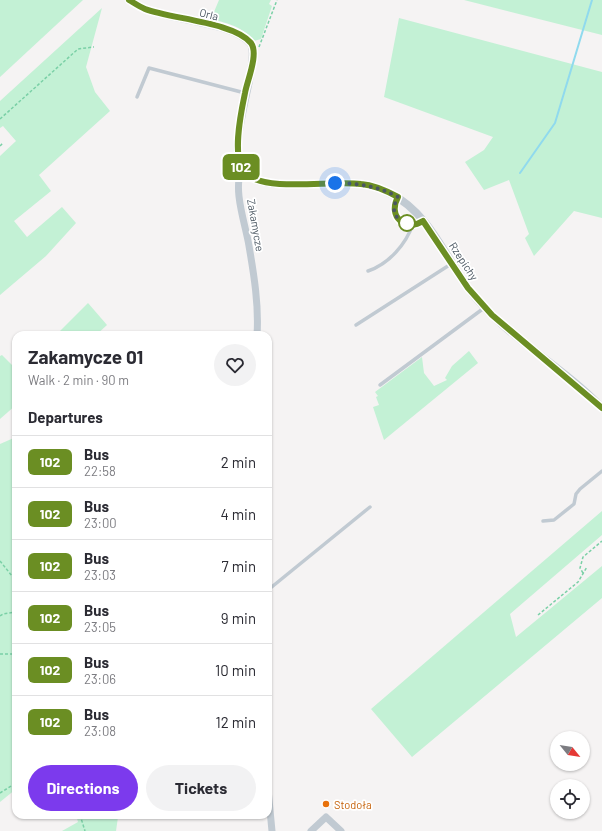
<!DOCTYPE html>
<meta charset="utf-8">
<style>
:root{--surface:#fff;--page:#f2f2f3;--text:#2b2b33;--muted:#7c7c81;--line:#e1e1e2;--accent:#7c3aed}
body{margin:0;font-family:Barlow,sans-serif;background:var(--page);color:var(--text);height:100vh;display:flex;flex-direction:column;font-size:15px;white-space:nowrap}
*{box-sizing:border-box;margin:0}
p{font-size:13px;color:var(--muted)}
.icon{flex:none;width:22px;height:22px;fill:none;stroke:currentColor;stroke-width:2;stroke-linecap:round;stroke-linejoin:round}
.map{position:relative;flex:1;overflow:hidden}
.drawer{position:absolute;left:12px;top:331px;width:260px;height:488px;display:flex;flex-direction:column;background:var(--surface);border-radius:12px;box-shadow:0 1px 3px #0004}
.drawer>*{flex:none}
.badge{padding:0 8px;border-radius:6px;font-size:14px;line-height:26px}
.needle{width:26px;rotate:120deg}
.fabs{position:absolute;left:550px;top:731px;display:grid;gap:8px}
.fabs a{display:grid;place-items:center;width:40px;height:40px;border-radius:50%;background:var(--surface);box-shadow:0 1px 3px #0004;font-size:20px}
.you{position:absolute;width:20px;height:20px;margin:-10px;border:3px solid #fff;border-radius:50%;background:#1a73e8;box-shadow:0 0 0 6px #1a73e833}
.map>.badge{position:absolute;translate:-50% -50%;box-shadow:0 0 0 2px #fff}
h2{padding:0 16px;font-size:15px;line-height:36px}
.round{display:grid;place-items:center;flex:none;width:42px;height:42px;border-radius:21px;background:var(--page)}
.head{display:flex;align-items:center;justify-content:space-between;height:68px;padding:0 16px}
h1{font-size:19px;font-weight:700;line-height:30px}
.cta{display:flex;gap:8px;margin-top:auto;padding:8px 16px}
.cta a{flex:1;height:46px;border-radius:24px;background:var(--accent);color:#fff;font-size:16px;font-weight:700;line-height:46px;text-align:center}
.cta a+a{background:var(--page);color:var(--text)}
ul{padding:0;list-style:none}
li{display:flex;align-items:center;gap:12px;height:52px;padding:0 16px;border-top:1px solid var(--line)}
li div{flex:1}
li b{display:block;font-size:15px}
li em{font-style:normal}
li .badge{min-width:44px;font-weight:700;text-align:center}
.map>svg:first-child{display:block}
</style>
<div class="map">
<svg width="602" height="831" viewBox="0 0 602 831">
<rect width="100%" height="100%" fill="#f5f3f3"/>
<g fill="#c3f1d5">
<polygon points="0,0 83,0 0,77"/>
<path d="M219,0H271L269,4L272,6L261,39L254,41C241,26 230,24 211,19Z"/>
<polygon points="464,0 602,0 602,35"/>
<polygon points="102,8 86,67 95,92 110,111 39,175 51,191 14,221 27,237 62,207 76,223 46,256 0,295 0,156 16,141 3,126 0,128 0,101"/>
<polygon points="399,18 602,72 602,218 574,211 534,256 525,238 529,234 509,180 484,190 465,162 484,150 493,137 384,97"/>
<polygon points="88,303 107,325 96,335 56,335"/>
<polygon points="469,351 478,363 384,440 373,407 379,405 376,397 378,396 375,392 422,357 424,373 434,386 447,380 445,378 452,366"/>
<polygon points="2,355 16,369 16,405 0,419 0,356"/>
<polygon points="16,437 16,789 0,802 0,444"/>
<polygon points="602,511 602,535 510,614 516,637 602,566 602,598 412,757 371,709"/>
<polygon points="76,815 121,815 118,817 116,831 62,831 78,822"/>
</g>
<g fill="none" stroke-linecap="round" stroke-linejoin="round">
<polyline stroke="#90daee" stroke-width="2" points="520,173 555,123 592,0"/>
<g stroke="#7ad0a6" stroke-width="1.5" stroke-dasharray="3 2" stroke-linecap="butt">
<polyline points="259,47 277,0"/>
<polyline points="0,119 78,49 94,47"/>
<polyline points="0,146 3,143"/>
<polyline points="0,561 16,581"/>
<polyline points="583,573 580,568 583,557 602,541"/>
<polyline points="538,615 578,582 587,567"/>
<polyline points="0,616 3,614 16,612"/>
<polyline points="0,654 16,654"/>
<polyline points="0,793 16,783"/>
<polyline points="80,815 85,831"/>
</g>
<g stroke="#c1cad2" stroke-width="3.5">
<polyline points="137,97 149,68 245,93"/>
<path d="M397,198C387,217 407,232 423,221"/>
<path d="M368,271C389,264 406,244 413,224"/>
<polyline points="356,325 451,264"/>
<polyline points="380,385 484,308"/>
<polyline points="543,521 554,520 574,504 576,494 580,489 602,471"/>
<polyline points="268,590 370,507"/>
</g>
<g stroke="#c1cad2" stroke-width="7">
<path d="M242,170C232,188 246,226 249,246C254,275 259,306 257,335"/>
<polyline points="268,789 272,831"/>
<polyline points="311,831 326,817 341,831"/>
</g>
<path stroke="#c1cad2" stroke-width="8" d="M129,0C134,3 139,7 145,9C172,20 232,22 250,43C264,59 219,154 247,175C270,192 331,180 361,184C371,185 382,189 391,194C428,212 445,256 468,288C502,335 562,365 602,408"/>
</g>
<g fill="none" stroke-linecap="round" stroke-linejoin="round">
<g stroke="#fff" stroke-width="9">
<path id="line" d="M129,0C134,3 140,7 145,9C171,19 234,22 251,43C259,54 247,81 245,93C241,112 230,162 247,175C271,192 331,180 361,184C374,185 387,191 398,197C387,217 406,232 423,221L468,288L492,315L602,408"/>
</g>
<use href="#line" stroke="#6b8e23" stroke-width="6"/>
<path stroke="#4a5661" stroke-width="4" stroke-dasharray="0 7.2" d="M335,183C358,183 377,186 398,197C391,209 393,219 407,223"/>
</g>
<circle fill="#fff" stroke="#6b8e23" stroke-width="2" cx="407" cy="223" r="8"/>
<circle fill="#e8710a" stroke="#fff" stroke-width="1.5" cx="326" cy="804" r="4"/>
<g text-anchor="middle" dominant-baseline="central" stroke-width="3.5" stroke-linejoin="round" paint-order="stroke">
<g font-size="11" fill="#4a5661" stroke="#fff">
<text transform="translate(209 14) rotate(14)">Orla</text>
<text transform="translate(256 225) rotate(80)">Zakamycze</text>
<text transform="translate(464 261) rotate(57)">Rzepichy</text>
</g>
<g font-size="11" fill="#c56008" stroke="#fff" text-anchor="start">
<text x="334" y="804">Stodoła</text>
</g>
</g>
</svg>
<div class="fabs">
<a><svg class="needle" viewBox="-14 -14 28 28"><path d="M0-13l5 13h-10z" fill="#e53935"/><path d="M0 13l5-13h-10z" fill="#7c7c81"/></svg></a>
<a><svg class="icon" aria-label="locate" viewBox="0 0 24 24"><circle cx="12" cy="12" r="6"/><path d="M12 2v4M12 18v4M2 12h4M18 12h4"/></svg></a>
</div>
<div class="you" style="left:335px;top:183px"></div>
<b class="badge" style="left:241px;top:167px;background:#6b8e23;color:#fff">102</b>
<section class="drawer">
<div class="head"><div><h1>Zakamycze 01</h1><p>Walk · 2 min · 90 m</p></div><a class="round"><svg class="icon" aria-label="heart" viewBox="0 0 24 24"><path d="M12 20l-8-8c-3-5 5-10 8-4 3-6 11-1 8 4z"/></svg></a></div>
<h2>Departures</h2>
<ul>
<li><span class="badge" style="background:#6b8e23;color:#fff">102</span><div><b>Bus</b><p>22:58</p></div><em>2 min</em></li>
<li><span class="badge" style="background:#6b8e23;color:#fff">102</span><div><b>Bus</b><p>23:00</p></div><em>4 min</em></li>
<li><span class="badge" style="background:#6b8e23;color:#fff">102</span><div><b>Bus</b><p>23:03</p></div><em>7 min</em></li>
<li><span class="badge" style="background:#6b8e23;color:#fff">102</span><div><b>Bus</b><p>23:05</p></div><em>9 min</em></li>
<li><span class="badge" style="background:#6b8e23;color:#fff">102</span><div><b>Bus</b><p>23:06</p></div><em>10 min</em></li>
<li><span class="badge" style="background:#6b8e23;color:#fff">102</span><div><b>Bus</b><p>23:08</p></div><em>12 min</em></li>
</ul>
<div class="cta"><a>Directions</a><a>Tickets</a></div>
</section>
</div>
